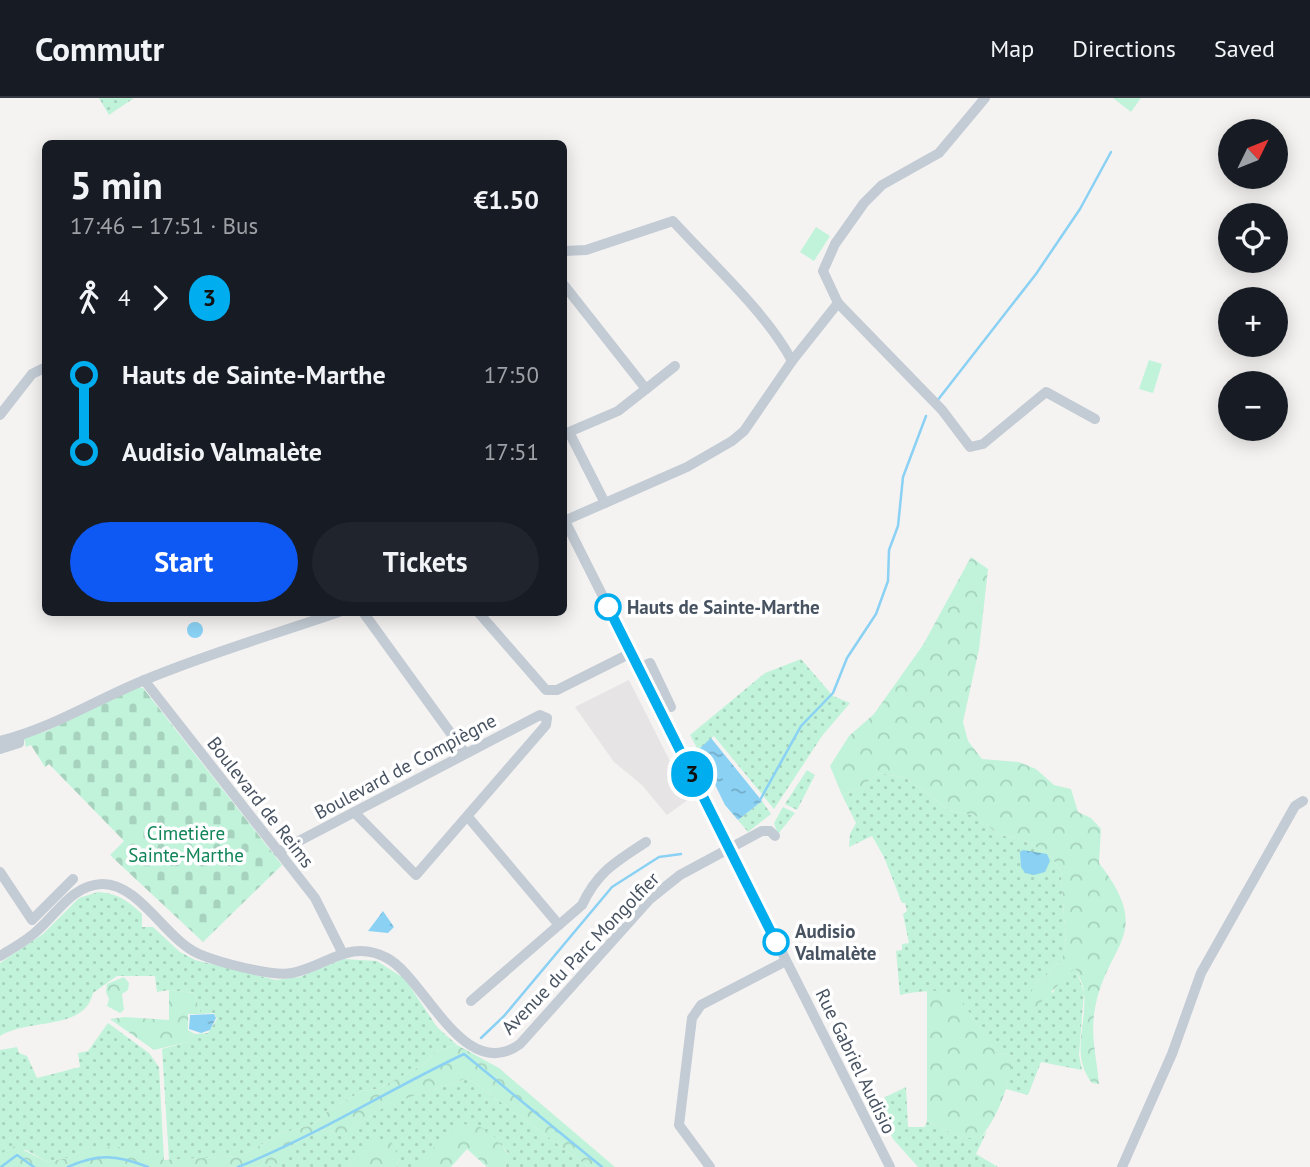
<!DOCTYPE html>
<meta charset="utf-8">
<style>
:root{--surface:#171b24;--page:#20242c;--text:#f1f3f6;--muted:#9ea1a6;--line:#363941;--accent:#0e58f3}
body{margin:0;font-family:"PT Sans",sans-serif;background:var(--page);color:var(--text);height:100vh;display:flex;flex-direction:column;font-size:26px;white-space:nowrap}
*{box-sizing:border-box;margin:0}
p{font-size:23px;color:var(--muted)}
.icon{flex:none;width:38px;height:38px;fill:none;stroke:currentColor;stroke-width:2;stroke-linecap:round;stroke-linejoin:round}
.map{position:relative;flex:1;overflow:hidden}
.details{position:absolute;left:42px;top:42px;width:525px;height:476px;display:flex;flex-direction:column;background:var(--surface);border-radius:10px;box-shadow:0 4px 18px #0003}
.details>*{flex:none}
.badge{padding:0 14px;border-radius:23px;font-size:24px;line-height:46px}
.needle{width:46px;rotate:47deg}
.fabs{position:absolute;left:1218px;top:21px;display:grid;gap:14px}
.fabs a{display:grid;place-items:center;width:70px;height:70px;border-radius:50%;background:var(--surface);box-shadow:0 4px 18px #0003;font-size:35px}
.map>.badge{position:absolute;translate:-50% -50%;box-shadow:0 0 0 4px #fff}
.legs{display:flex;align-items:center;gap:10px;height:77px;padding:0 28px;font-size:23px}
.legs p{margin-inline-start:auto}
.summary{display:flex;align-items:center;justify-content:space-between;height:119px;padding:0 28px}
h1{font-size:38px;font-weight:600;line-height:52px}
.primary-button{display:flex;gap:14px;margin-top:auto;padding:14px 28px}
.primary-button a{flex:1;height:80px;border-radius:42px;background:var(--accent);color:#fff;font-size:28px;font-weight:600;line-height:80px;text-align:center}
.primary-button a+a{background:var(--page);color:var(--text)}
ul{padding:0 28px;list-style:none}
li{display:flex;align-items:center;gap:24px;height:77px;font-size:26px}
li i{display:grid;place-items:center;width:10px;height:100%;margin:0 9px;background:currentColor}
li i::after{content:'';width:18px;height:18px;margin:-9px;border:5px solid;border-radius:50%;background:var(--surface)}
li p{margin-inline-start:auto}
li:first-child i{background:linear-gradient(#0000 50%,currentColor 0)}
li:last-child i{background:linear-gradient(currentColor 50%,#0000 0)}
header{display:flex;align-items:center;gap:42px;box-sizing:border-box;height:98px;padding:0 35px;background:var(--surface);border-bottom:2px solid var(--line)}
header strong{font-size:33px}
nav{display:flex;gap:38px;margin-inline-start:auto;font-size:24px}
.map>svg:first-child{display:block}
</style>
<header>
<strong>Commutr</strong>
<nav><a>Map</a><a>Directions</a><a>Saved</a></nav>
</header>
<div class="map">
<svg width="1310" height="1069" viewBox="0 0 1310 1069">
<defs>
<pattern id="grass-dots" width="8" height="8" patternUnits="userSpaceOnUse" patternTransform="scale(1.75)"><rect width="8" height="8" fill="#c0f3da"/><path d="M2 2h.1M6 6h.1" fill="none" stroke="#a6d2be" stroke-width="1.8" stroke-linecap="round"/></pattern>
<pattern id="forest-crowns" width="20" height="18" patternUnits="userSpaceOnUse" patternTransform="scale(1.75)"><rect width="20" height="18" fill="#c0f3da"/><path d="M2 6a3 3 0 1 1 6 0M12 15a3 3 0 1 1 6 0" fill="none" stroke="#a6d2be"/></pattern>
<pattern id="cemetery-stones" width="16" height="16" patternUnits="userSpaceOnUse" patternTransform="scale(1.75)"><rect width="16" height="16" fill="#c0f3da"/><path d="M2 7V4a2 2 0 0 1 4 0v3zM10 15v-3a2 2 0 0 1 4 0v3z" fill="#a6d2be"/></pattern>
<pattern id="water-ripples" width="26" height="14" patternUnits="userSpaceOnUse" patternTransform="scale(1.75)"><rect width="26" height="14" fill="#8ad1f3"/><path d="M2 4q2-2 4 0t4 0M15 11q2-2 4 0t4 0" fill="none" stroke="#73acc8"/></pattern>
</defs>
<rect width="100%" height="100%" fill="#f5f3f2"/>
<polygon fill="#e6e4e4" points="629,582 689,701 667,717 642,687 614,664 575,609"/>
<g fill="url(#grass-dots)">
<polygon points="99,0 134,0 109,17"/>
<polygon points="801,561 833,598 850,605 822,638 774,711 714,638 698,652 690,637 765,575"/>
<polygon points="807,672 815,677 797,712 785,706"/>
<path d="M879,675L906,680L949,712L976,718L999,737L1022,741L1050,757L1061,773L1066,850L1061,863L1035,885L1053,895L1058,884L1075,869L1084,894L1079,957L1082,972L1041,964L1028,997L1006,991L1014,958L999,955C963,911 963,883 900,897L896,853L902,852V846L909,845L903,816L907,813L905,805H902L884,759L872,738L849,749L850,736L856,725L842,697L858,691Z"/>
<polygon points="762,703 771,716 748,734 738,722"/>
<polygon points="783,709 795,715 778,736 774,725"/>
<path d="M98,794C117,795 127,802 142,816V829H153L180,854L195,862L276,882L300,879L343,861L377,863L405,881L437,929L457,947L436,953L424,966L378,991L362,993L328,1013L315,1026L282,1035L241,1058L169,1062L162,951L187,944L195,936L208,935L217,921L214,915L201,916L194,895L169,892L157,894L155,878H117L93,895C85,933 28,920 0,938V865L43,836L79,800Z"/>
<polygon points="108,925 149,955 159,969 164,1062 89,1049 71,1059 48,1064 26,1052 0,1056 0,952 17,949 19,955 27,958 37,980 80,969 78,955 88,953"/>
<polygon points="468,980 589,1069 505,1069 508,1055 492,1037 424,1064 419,1069 396,1069 400,1061 351,1062 350,1069 267,1069 287,1062 288,1049 324,1031 341,1038 388,1006"/>
<polygon points="906,989 908,1029 925,1029 927,1023 962,1040 980,1040 987,1033 976,1056 998,1069 918,1069 893,1041 875,1004"/>
</g>
<g fill="url(#forest-crowns)">
<path d="M971,459L988,471L979,551L963,624L968,643L982,661L1019,664L1036,671L1054,687L1071,691L1078,714L1091,720L1101,731L1099,765C1157,840 1104,844 1094,917C1091,940 1097,963 1099,986L1092,985C1070,956 1087,929 1084,895C1084,887 1078,877 1075,870L1032,913L1029,900L1035,885L1061,863L1066,850L1061,773L1050,757L1022,741L999,737L976,718L949,712L906,680L879,675L858,691L842,697L830,668L849,638L874,616L923,547Z"/>
<polygon points="124,879 129,885 128,892 122,896 124,912 120,915 107,908 109,901 106,894 107,886"/>
<path d="M927,891L957,898L999,955L1014,958C1009,985 999,1019 980,1040H962L927,1023Z"/>
<polygon points="169,892 194,895 201,916 188,916 188,932 195,936 187,944 154,952 110,921 125,919 169,922"/>
<polygon points="457,947 499,970 615,1069 589,1069 468,980 389,1006 341,1038 324,1031 288,1049 288,1062 267,1069 0,1069 0,1056 15,1048 48,1064 71,1059 89,1049 127,1049 164,1062 241,1058 282,1035 315,1026 328,1013 362,993 378,991 424,966 436,953"/>
<path d="M462,1026C487,1026 493,1037 508,1056L505,1069H487L467,1051L451,1069H419L426,1056Z"/>
<polygon points="374,1042 391,1044 400,1061 396,1069 350,1069 351,1062"/>
</g>
<polygon fill="url(#cemetery-stones)" points="137,589 143,590 282,767 203,844 110,757 124,743 49,666 45,669 31,647 26,649 24,640 47,633"/>
<g fill="#c0f3da">
<polygon points="1113,0 1141,0 1131,14"/>
<polygon points="816,129 830,138 814,163 800,154"/>
<polygon points="1149,262 1162,266 1153,295 1139,291"/>
</g>
<g fill="url(#water-ripples)">
<circle cx="195" cy="532" r="8"/>
<polygon points="711,640 762,703 738,722 725,707 698,652"/>
<polygon points="1023,752 1047,756 1050,763 1045,774 1034,777 1025,775 1021,769 1020,754"/>
<polygon points="383,813 394,829 388,835 368,833"/>
<polygon points="214,916 216,920 210,932 201,935 189,931 190,917"/>
</g>
<g fill="none" stroke-linecap="round" stroke-linejoin="round">
<g stroke="#8ad1f3" stroke-width="2.5">
<polyline points="937,303 1036,176 1080,111 1111,54"/>
<polyline points="760,702 801,628 833,595 847,560 876,516 888,483 889,452 898,428 903,379 926,318"/>
<polyline points="481,940 504,918 612,789 659,759 681,756"/>
<polyline points="1,1069 17,1057 34,1069"/>
<path d="M68,1069C98,1055 117,1057 148,1069"/>
<path d="M238,1069C316,1038 388,992 464,956L602,1069"/>
</g>
<g stroke="#c3cbd4" stroke-width="10">
<polyline points="985,0 939,55 882,87 864,105 835,146 823,173 838,205 942,312 970,349 983,346 1046,294 1095,321"/>
<path d="M564,153L586,152L673,123C710,164 767,215 792,263"/>
<polyline points="564,187 646,291 618,313 569,334 605,405"/>
<polyline points="646,291 675,268"/>
<polyline points="0,317 32,276 46,269"/>
<polyline points="564,423 687,369 732,343 744,333 792,263 838,205"/>
<polyline points="565,423 890,1069"/>
<polyline points="363,514 465,655"/>
<polyline points="478,514 546,592 557,592 631,555"/>
<polyline points="639,570 650,565 671,609"/>
<polyline points="144,582 315,800 342,854"/>
<path d="M0,643C53,630 97,601 147,581C210,555 275,536 339,514"/>
<polyline points="0,651 19,645 19,638"/>
<polyline points="468,719 559,827"/>
<polyline points="278,754 540,617 547,620 546,627 416,777 354,714"/>
<polyline points="0,774 32,822 73,781"/>
<path d="M0,858C13,850 28,842 39,831C58,814 73,787 102,786C139,785 166,842 199,856C218,864 272,879 292,875C327,868 350,840 387,860C425,880 464,987 520,946L650,801L680,777L762,733H770L775,738"/>
<path d="M471,903L582,807C598,773 616,764 646,744"/>
<polyline points="710,1069 679,1027 692,920 701,907 786,863"/>
<polyline points="1122,1069 1172,956 1201,875 1295,708 1303,703"/>
</g>
</g>
<g fill="none" stroke-linecap="round" stroke-linejoin="round">
<g stroke="#fff" stroke-width="16">
<polyline id="line-1" points="608,509 776,844"/>
</g>
<use href="#line-1" stroke="#00adee" stroke-width="10"/>
</g>
<g fill="#fff" stroke="#00adee" stroke-width="3.5">
<circle cx="608" cy="509" r="12"/>
<circle cx="776" cy="844" r="12"/>
</g>
<g text-anchor="middle" dominant-baseline="central" stroke-width="7" stroke-linejoin="round" paint-order="stroke">
<g font-size="19" font-weight="bold" fill="#485362" stroke="#fff" text-anchor="start">
<text x="627" y="509">Hauts de Sainte-Marthe</text>
<text x="795" y="833">Audisio<tspan x="795" dy="22">Valmalète</tspan></text>
</g>
<g font-size="19" fill="#485362" stroke="#fff">
<text transform="translate(405 668) rotate(-28)">Boulevard de Compiègne</text>
<text transform="translate(261 704) rotate(52)">Boulevard de Reims</text>
<text transform="translate(580 855) rotate(-46)">Avenue du Parc Mongolfier</text>
<text transform="translate(856 963) rotate(64)">Rue Gabriel Audisio</text>
</g>
<g font-size="19" fill="#118558" stroke="#fff">
<text x="186" y="735">Cimetière<tspan x="186" dy="22">Sainte-Marthe</tspan></text>
</g>
</g>
</svg>
<div class="fabs">
<a><svg class="needle" viewBox="-14 -14 28 28"><path d="M0-13l5 13h-10z" fill="#e53935"/><path d="M0 13l5-13h-10z" fill="#9ea1a6"/></svg></a>
<a><svg class="icon" aria-label="locate" viewBox="0 0 24 24"><circle cx="12" cy="12" r="6"/><path d="M12 2v4M12 18v4M2 12h4M18 12h4"/></svg></a>
<a>+</a>
<a>−</a>
</div>
<b class="badge" style="left:692px;top:676px;background:#00adee;color:#111">3</b>
<section class="details">
<div class="summary"><div><h1>5 min</h1><p>17:46 – 17:51 · Bus</p></div><b>€1.50</b></div>
<div class="legs"><svg class="icon" aria-label="walk" viewBox="0 0 24 24"><circle cx="13" cy="4" r="2"/><path d="M13 8l-2 6 4 7M11 14l-3 7M7 12l3-4h3l4 4"/></svg>4<svg class="icon" aria-label="forward" viewBox="0 0 24 24"><path d="M9 5l7 7-7 7"/></svg><b class="badge" style="background:#00adee;color:#111">3</b></div>
<ul>
<li><i style="color:#00adee"></i><b>Hauts de Sainte-Marthe</b><p>17:50</p></li>
<li><i style="color:#00adee"></i><b>Audisio Valmalète</b><p>17:51</p></li>
</ul>
<div class="primary-button"><a>Start</a><a>Tickets</a></div>
</section>
</div>
